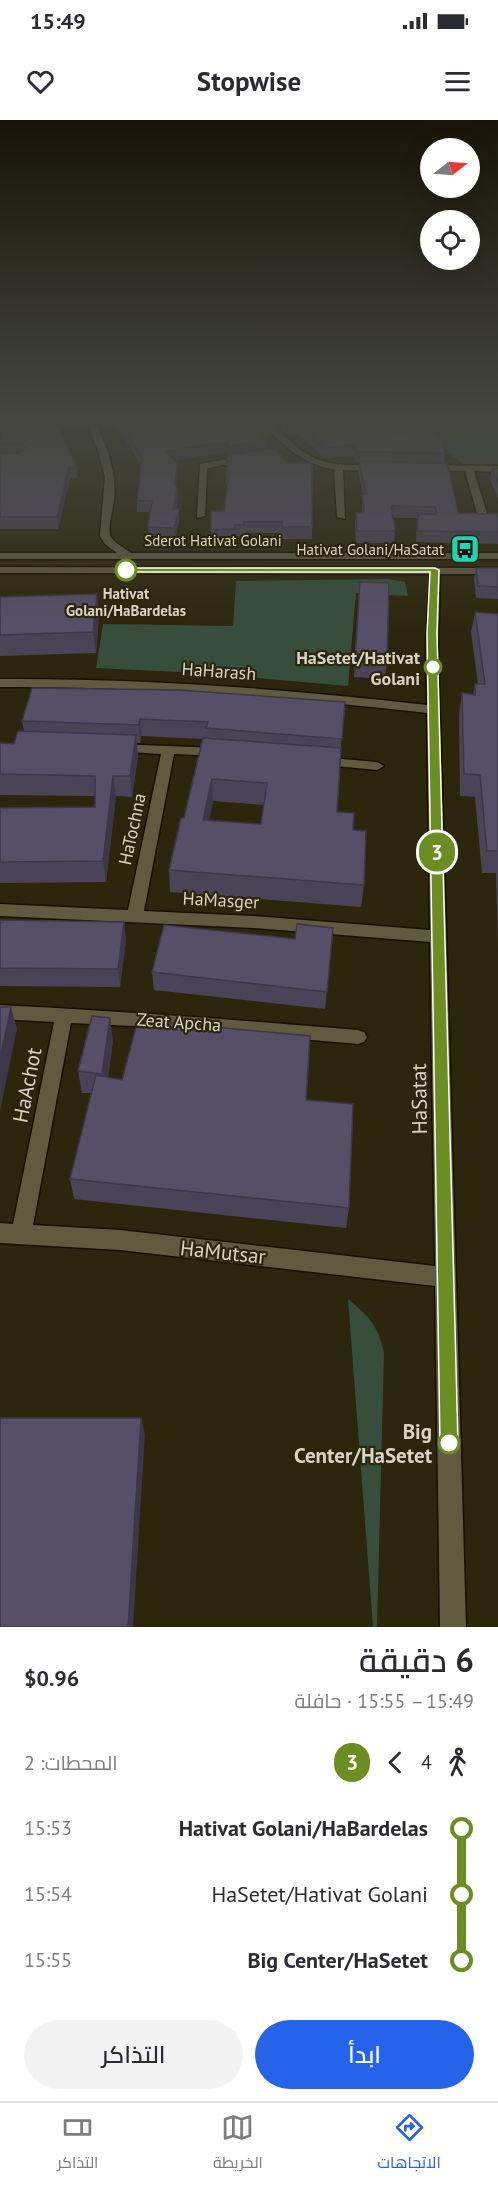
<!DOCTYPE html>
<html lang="ar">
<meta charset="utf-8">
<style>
:root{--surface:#fff;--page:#f2f2f3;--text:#2b2b33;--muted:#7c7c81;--line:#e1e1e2;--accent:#2563eb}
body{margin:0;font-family:"PT Sans",Cairo,sans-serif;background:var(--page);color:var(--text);direction:rtl;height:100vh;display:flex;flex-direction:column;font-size:22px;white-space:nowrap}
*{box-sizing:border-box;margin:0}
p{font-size:20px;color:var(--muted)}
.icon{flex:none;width:33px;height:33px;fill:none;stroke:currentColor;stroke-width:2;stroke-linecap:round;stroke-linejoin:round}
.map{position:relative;height:1507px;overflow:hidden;direction:ltr}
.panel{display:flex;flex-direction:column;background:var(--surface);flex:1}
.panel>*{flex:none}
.badge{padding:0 12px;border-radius:20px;font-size:21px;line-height:39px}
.needle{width:39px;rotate:73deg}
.buttons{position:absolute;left:420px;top:18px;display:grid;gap:12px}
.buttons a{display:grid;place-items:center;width:60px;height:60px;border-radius:50%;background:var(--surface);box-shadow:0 6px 24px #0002;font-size:30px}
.map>.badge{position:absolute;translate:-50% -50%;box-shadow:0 0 0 3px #fff}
.legs{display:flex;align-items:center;gap:9px;height:66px;padding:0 24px;font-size:20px}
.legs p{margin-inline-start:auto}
.summary{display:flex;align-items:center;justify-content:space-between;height:102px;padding:0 24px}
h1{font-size:33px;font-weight:600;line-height:45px}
.cta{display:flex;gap:12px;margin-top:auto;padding:12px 24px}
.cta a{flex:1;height:69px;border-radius:36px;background:var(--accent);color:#fff;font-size:24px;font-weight:600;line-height:69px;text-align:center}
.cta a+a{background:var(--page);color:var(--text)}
ul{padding:0 24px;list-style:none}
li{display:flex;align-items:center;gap:21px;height:66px;font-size:22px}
li i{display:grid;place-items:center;width:9px;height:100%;margin:0 8px;background:currentColor}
li i::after{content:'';width:15px;height:15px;margin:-8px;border:4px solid;border-radius:50%;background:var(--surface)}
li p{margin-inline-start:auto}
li:first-child i{background:linear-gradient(#0000 50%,currentColor 0)}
li:last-child i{background:linear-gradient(currentColor 50%,#0000 0)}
.status{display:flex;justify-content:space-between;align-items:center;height:42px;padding:0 30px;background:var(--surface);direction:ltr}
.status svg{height:16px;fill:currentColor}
header{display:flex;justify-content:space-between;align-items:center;height:78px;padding:0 24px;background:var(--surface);font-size:27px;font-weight:600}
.menu{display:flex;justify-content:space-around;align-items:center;height:84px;border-top:2px solid var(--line);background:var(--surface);font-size:16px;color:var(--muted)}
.menu a{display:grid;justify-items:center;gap:3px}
.menu .selected{color:var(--accent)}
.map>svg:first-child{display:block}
</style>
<div class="status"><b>15:49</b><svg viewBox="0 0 49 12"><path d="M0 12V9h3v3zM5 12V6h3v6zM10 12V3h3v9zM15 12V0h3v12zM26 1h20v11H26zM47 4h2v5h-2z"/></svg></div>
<header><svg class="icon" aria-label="menu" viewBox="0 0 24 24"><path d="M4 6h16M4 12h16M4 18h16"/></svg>Stopwise<svg class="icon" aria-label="heart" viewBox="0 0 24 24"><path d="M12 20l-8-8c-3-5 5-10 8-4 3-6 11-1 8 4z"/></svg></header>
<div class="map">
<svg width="498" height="1507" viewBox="0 0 498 1507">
<rect width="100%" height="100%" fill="#2c270c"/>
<g fill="#374e3c">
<polygon points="376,298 498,298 498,344 463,344 431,317 391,312"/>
<polygon points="389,459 405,462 408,476 356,473 348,566 200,553 96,548 103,504 233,506 236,461"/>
<path d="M348,1179C370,1198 376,1202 384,1232L377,1507H373Z"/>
</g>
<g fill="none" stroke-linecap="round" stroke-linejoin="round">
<g stroke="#150f00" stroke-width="3">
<g id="minor">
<path d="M84,298H92C106,324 117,349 114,379C113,391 108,403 110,416L115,422L131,433H498V439H0V433H117L105,424L100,416L105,357L97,327Z"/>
<path d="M259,298H268C288,320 306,341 337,344C352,346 366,344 380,346L382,348L377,351L343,350L345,399L337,397L334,349C300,344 280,323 259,298Z"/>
<polygon points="245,336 248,337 248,341 207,348 205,396 197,398 200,344"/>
<polygon points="428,345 498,346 498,352 474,351 489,400 487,402 479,400 465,351 425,350 425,346"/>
<path d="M0,447L498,448V454H440L438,527L466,1507H440L435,1166L120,1130L0,1123V1103L13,1104L54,902L0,899V885C120,891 239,900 358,910L364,912L367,917L364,922L358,924L174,908L71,903L33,1105L120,1110L435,1146L430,822L253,808L0,796V784L128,790L161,634L112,631L110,628L117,624L219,628L226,632L219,636L174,634L144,791L253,796L430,810L427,593C285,577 143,566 0,567V559C143,558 285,569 427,585L426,527L430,454L0,453Z"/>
<polygon points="320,637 377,642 384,646 377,650 315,644 313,641"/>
</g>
</g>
<use href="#minor" fill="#605a3f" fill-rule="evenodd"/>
</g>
<g fill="#4b4459" fill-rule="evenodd">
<polygon points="0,298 77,347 78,358 70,358 58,409 0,409"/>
<polygon points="112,298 266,298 272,306 272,316 265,317 267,329 312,407 312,419 282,419 282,413 244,413 244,416 235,417 235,421 211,421 211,391 224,391 228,365 226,365 226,354 229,332 175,340 177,343 176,366 177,369 178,380 176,389 179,401 175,419 149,419 148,407 150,392 137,392 137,381 141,345"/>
<polygon points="279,298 380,298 397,314 445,333 444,343 458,393 498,394 498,424 416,422 417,398 393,398 395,411 394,423 356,423 355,404 356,393 362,393 362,385 363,374 358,352 359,343 356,343 354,336 324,338 298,313 285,315 278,307"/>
<polygon points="492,349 498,349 498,378 490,360"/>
<polygon points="476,448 498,448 498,479 476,478 474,459"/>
<polygon points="360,462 387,541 385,559 354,557"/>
<polygon points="97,474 99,495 96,533 0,536 0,477"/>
<polygon points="475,492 498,494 498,827 496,753 482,753 475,677 460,676 459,594 462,573 473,574 475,564 478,564 471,512"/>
<path d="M345,582L340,636L337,692L353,710L364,765L361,787L170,772L169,750L184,698L202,619L141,616L140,623H137L138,635L132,677L116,676L106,762L0,763V688L95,687V676L0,675V623L14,624L24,611L22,601ZM213,681L264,685L261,704L209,700Z"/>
<polygon points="0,800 124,802 126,820 120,867 0,866"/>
<polygon points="333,808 325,889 154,870 152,852 295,819"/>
<polygon points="113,920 108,957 122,960 306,980 349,1088 346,1108 74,1079 70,1059 91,973 82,973 78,951"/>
</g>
<g fill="#3d3749">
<polygon points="298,303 298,313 285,315 286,304"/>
<polygon points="272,306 272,316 257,318 257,307"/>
<polygon points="267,319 267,330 229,337 229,332 166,342 165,331 229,321"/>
<polygon points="177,343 177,353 176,375 175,364"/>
<polygon points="69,347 70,358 58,409 57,397"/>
<polygon points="177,369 178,380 173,400 173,389"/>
<polygon points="179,389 179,401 175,419 174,408"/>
<polygon points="97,474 99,495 96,533 93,512"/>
<polygon points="140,599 141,616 140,623 139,605"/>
<polygon points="136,615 138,635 132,677 130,656"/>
<polygon points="113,656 116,676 106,762 103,741"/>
<polygon points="212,659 213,681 204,722 203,700"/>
<polygon points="124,802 126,820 120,867 118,849"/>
<polygon points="11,887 17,909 0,991 0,939"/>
<polygon points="110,898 113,920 106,975 102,954"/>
<polygon points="141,1298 145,1314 133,1507 128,1507"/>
</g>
<g fill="#574f68" stroke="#3d3749" stroke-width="1.5" fill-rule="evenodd">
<polygon points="0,298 54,298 77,347 69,347 57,397 0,397 0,333 19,333 26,327 19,323 0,323"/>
<polygon points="117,298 266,298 272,306 257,307 267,319 228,326 229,321 165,331 177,343 175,364 177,369 173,389 179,389 174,408 148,407 152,381 137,381 142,338"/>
<polygon points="280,298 380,298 397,314 431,309 442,319 445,333 356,332 355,325 324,328 298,303 286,304"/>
<polygon points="275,328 287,343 312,343 312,407 282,407 282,402 244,402 244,405 235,405 235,409 211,410 211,391 224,391 229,354 226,354 227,336"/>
<polygon points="359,342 447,343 458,393 498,394 498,412 418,411 418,394 437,394 435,387 391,386 395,411 357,411 356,393 364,393 362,374 366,374"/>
<polygon points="492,349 498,349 498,362"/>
<polygon points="476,448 498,448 498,467 478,466"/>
<polygon points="360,462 389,463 387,541 355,539"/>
<polygon points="97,474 93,512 0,515 0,477"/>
<polygon points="475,492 498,494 498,731 487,731 480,655 464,654 462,573 475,575 475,564 485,564"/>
<polygon points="32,568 178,570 345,582 342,619 206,608 208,602 140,599 139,605 22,601"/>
<polygon points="18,611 136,615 130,656 113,656 103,741 0,742 0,688 95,687 95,656 0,654 0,623 14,624"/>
<path d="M203,618L341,628L337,692L354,693L353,710L366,711L364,765L169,750L181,698H184ZM212,659L267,663L261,704L203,700Z"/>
<polygon points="0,800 124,802 118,849 0,848"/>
<polygon points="297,804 333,808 327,872 152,852 164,805 295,819"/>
<polygon points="0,887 11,887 0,939"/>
<polygon points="92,896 110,898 102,954 78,951"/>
<polygon points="138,900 310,916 306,980 353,984 349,1088 70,1059 96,955 122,960"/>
<polygon points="0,1298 141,1298 128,1507 0,1507"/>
</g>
<linearGradient id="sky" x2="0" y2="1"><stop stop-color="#181507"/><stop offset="0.59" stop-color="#454740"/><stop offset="1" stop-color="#454740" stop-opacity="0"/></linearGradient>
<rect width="498" height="509" fill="url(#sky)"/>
<polygon fill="#6b8e23" stroke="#fff" stroke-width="1.5" points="123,448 435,448 439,450 437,514 458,1323 455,1329 449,1332 443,1329 440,1323 427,514 430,452 126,452 123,451"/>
<defs>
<g id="bus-square" transform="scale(1.5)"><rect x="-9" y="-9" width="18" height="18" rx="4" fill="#1dd5b1" stroke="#2c270c"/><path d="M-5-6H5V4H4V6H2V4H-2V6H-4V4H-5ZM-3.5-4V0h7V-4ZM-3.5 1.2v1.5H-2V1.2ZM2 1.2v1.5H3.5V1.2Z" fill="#111"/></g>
</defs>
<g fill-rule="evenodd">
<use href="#bus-square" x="465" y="429"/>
</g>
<g fill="#fff" stroke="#6b8e23" stroke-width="3">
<circle cx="126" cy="450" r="10"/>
<circle cx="433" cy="547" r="8"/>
<circle cx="449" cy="1323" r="10"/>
</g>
<g text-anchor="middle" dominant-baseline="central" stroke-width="4.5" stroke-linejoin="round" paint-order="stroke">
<g font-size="15" fill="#d8d4c5" stroke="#2c270c">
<text x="213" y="420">Sderot Hativat Golani</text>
</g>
<g font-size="15" fill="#d8d4c5" stroke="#2c270c" text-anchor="end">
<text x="444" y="429">Hativat Golani/HaSatat</text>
</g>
<g font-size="15" font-weight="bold" fill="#d8d4c5" stroke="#2c270c">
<text x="126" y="473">Hativat<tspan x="126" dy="17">Golani/HaBardelas</tspan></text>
</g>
<g font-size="18" font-weight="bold" fill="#d8d4c5" stroke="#2c270c" text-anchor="end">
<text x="420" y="537">HaSetet/Hativat<tspan x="420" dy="21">Golani</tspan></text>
</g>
<g font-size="18" fill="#d8d4c5" stroke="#2c270c">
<text transform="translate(219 551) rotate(4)">HaHarash</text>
<text transform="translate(132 709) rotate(-78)">HaTochna</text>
<text transform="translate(221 780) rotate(3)">HaMasger</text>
<text transform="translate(179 902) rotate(4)">Zeat Apcha</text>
</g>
<g font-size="21" fill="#d8d4c5" stroke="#2c270c">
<text transform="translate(27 965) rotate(-79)">HaAchot</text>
<text transform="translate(419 979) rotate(-91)">HaSatat</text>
<text transform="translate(223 1132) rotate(6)">HaMutsar</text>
</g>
<g font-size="21" font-weight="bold" fill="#d8d4c5" stroke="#2c270c" text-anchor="end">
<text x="432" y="1311">Big<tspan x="432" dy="24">Center/HaSetet</tspan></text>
</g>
</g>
</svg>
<div class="buttons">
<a><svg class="needle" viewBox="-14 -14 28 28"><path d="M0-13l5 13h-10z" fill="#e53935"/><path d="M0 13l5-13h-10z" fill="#7c7c81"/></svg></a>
<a><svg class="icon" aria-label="locate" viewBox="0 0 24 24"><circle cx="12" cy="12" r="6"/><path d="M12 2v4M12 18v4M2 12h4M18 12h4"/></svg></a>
</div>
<b class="badge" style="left:437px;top:732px;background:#6b8e23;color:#fff">3</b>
</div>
<section class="panel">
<div class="summary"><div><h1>6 دقيقة</h1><p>15:49 – 15:55 · حافلة</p></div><b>$0.96</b></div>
<div class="legs"><svg class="icon" aria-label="walk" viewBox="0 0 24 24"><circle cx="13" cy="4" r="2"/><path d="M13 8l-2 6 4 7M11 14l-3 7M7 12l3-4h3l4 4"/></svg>4<svg class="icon" aria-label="back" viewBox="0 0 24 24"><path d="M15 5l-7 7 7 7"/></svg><b class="badge" style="background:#6b8e23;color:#fff">3</b><p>المحطات: 2</p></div>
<ul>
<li><i style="color:#6b8e23"></i><b>Hativat Golani/HaBardelas</b><p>15:53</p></li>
<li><i style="color:#6b8e23"></i><span>HaSetet/Hativat Golani</span><p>15:54</p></li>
<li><i style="color:#6b8e23"></i><b>Big Center/HaSetet</b><p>15:55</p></li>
</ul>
<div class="cta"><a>ابدأ</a><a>التذاكر</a></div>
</section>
<nav class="menu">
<a class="selected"><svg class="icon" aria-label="directions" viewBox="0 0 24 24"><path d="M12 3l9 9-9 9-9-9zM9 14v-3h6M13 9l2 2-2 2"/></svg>الاتجاهات</a>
<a><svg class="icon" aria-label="map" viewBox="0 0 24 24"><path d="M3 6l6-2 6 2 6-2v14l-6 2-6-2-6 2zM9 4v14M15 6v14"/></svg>الخريطة</a>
<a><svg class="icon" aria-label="tickets" viewBox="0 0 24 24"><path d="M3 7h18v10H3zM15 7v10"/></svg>التذاكر</a>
</nav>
